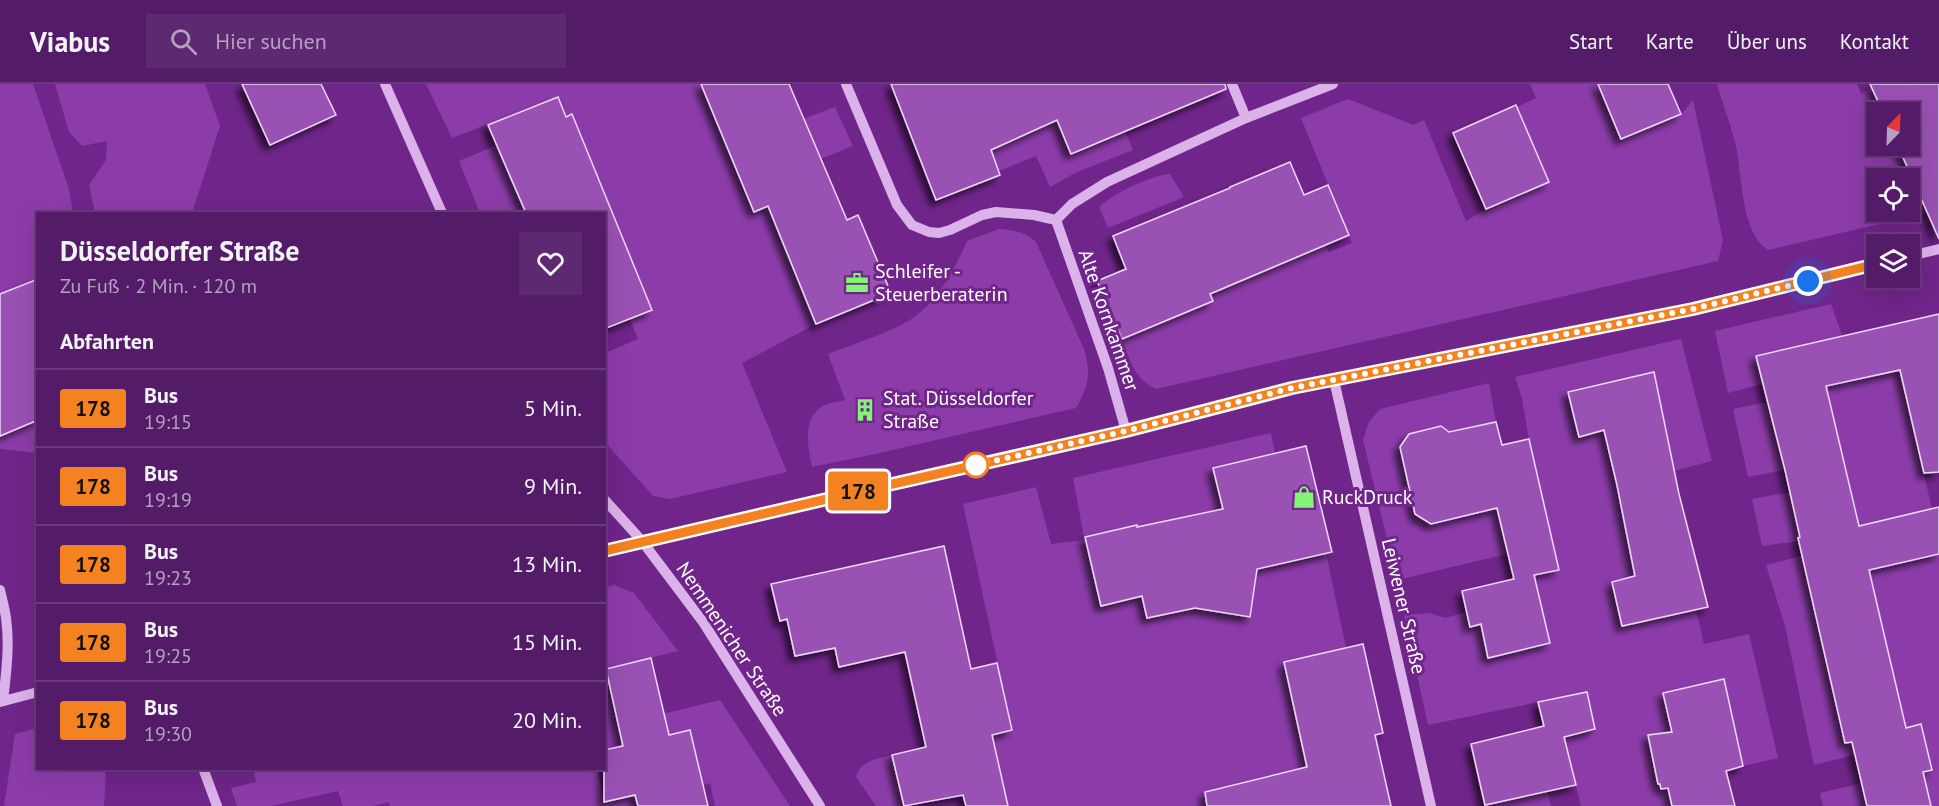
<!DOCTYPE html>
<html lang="de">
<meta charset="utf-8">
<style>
:root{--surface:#541c68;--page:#5d2971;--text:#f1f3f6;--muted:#b5a1c0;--line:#6a3a7c}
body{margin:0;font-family:"PT Sans",sans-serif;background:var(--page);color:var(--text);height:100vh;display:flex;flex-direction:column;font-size:22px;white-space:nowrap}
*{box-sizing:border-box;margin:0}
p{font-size:20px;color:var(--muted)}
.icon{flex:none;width:33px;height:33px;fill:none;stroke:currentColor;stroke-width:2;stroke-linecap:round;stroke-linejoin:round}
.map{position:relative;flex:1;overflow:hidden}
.panel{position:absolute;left:36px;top:128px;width:570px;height:558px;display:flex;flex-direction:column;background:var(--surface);border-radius:0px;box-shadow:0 6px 24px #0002,0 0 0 2px var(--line)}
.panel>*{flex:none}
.badge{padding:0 12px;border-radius:4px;font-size:21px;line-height:39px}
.needle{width:39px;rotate:23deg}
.fabs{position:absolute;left:1866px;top:18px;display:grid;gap:12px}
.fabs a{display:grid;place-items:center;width:54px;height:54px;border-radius:0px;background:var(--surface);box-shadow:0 6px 24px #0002,0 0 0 2px var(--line);font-size:30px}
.you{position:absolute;width:30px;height:30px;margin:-15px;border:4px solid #fff;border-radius:50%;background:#1a73e8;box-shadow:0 0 0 9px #1a73e833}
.map>.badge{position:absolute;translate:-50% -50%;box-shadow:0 0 0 3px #fff}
h2{padding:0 24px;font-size:22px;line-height:54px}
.round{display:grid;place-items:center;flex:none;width:63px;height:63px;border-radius:0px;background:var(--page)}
.overview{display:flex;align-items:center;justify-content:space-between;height:102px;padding:0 24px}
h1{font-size:28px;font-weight:700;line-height:45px}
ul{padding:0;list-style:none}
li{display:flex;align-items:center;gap:18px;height:78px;padding:0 24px;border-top:2px solid var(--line)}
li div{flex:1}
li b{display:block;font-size:22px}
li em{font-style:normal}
li .badge{min-width:66px;font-weight:700;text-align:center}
header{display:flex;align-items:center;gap:36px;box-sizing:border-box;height:84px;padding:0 30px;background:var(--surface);border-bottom:2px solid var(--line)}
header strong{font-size:28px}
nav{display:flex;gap:33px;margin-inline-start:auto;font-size:21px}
.search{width:420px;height:54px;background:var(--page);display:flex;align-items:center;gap:15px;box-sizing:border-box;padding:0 21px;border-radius:0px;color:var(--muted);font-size:22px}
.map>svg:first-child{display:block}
</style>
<header>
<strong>Viabus</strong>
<div class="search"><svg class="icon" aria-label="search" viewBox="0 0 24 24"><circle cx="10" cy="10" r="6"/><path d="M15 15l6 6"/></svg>Hier suchen</div>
<nav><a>Start</a><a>Karte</a><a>Über uns</a><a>Kontakt</a></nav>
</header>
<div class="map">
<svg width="1939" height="722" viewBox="0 0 1939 722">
<defs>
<filter id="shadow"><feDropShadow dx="-5.5" dy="5.5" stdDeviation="3" flood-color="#0009"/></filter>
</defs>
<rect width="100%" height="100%" fill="#70258a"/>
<g fill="#8c3ca9">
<polygon points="0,0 33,0 69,105 73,129 38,129 37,369 0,365"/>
<polygon points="55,0 205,0 220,42 192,129 95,129 89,101 106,76 107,57 82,62 69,48"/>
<polygon points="426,0 701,0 754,128 777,119 784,162 816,240 742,279 787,388 670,415 653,412 604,357 605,269 638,255 630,235 652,226 572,30 566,33 558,13 452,54"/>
<polygon points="1105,0 1133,66 1075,89 1050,103 1036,72 999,87 990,66"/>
<path d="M1530,0H1610L1601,8L1622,55L1681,31L1693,16L1723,156L1718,177L1156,305C1133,294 1131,278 1122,255L1151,243L1145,226L1226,203L1326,161L1329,168L1352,159L1301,34L1348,15L1413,41L1424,36L1466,137L1486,125L1549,98L1517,23L1536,14Z"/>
<path d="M1717,0H1857L1861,9L1881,0L1899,12L1906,28H1876V62H1898L1906,80L1898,83L1903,94H1876V128H1910V106L1939,93V126L1768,166C1741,150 1742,91 1736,62C1731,41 1723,21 1717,0Z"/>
<polygon points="835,23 853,62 820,75 803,35"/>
<polygon points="497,61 527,115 521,118 525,129 480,129 459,77"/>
<path d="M1170,90L1184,113L1108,144L1099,123C1114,109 1149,92 1170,90Z"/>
<path d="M999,145C1014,146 1025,148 1036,158L1084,265C1091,290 1089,302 1076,324L866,372L812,383C808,363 802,337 821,323C827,319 838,318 845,316L828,270C853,260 887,250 910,236C938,218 954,186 967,157Z"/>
<polygon points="1831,220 1842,252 1757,272 1762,300 1728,309 1715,247"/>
<polygon points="1681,255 1712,377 1674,387 1654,288 1568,308 1579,352 1604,346 1639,491 1612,498 1622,542 1696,526 1704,560 1749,550 1778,674 1743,682 1723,595 1663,609 1672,648 1648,652 1658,700 1661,705 1668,706 1672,722 1581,722 1568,671 1558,654 1595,647 1587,608 1428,641 1404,531 1429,529 1445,534 1467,528 1470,542 1481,540 1488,574 1550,559 1534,491 1559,485 1553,459 1397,496 1363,356 1369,338 1380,325 1489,299 1496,338 1449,348 1441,342 1409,350 1401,363 1415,430 1529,355 1522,315 1515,293"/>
<polygon points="1900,286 1939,456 1939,722 1931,722 1916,689 1931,685 1922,641 1899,647 1884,550 1823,564 1845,659 1862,655 1862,669 1814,681 1785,542 1766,481 1802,472 1809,500 1884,436 1857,442 1827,303"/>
<polygon points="1767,318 1784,386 1748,393 1733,325"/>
<polygon points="1271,349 1275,369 1213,384 1219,408 1326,469 1346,564 1284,579 1304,666 1311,682 1250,697 1255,722 1008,722 992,651 1012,645 963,420 1036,403 1051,460 1085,456 1101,522 1142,512 1148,534 1189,525 1137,441 1084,453 1073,394"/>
<polygon points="1790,408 1799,457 1762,462 1752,415"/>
<polygon points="614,501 634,509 678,567 606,585 621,640 720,616 790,722 715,722 710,699 703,701 689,646 605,666 604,504"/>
<polygon points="37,644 38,684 106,684 104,722 4,722 15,650"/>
<path d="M892,671L904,722H876L856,693C861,676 877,675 892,671Z"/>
<polygon points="253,684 597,684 604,718 635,711 638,722 390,722 389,718 373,722 343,722 338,707 271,722 237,722 231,704 256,698"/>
<polygon points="1862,699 1867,722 1823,722 1820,709"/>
<polygon points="1547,707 1551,722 1485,722 1485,721"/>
</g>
<g fill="#9951b3" stroke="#eed7f7" stroke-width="1.5" filter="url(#shadow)">
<polygon points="242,0 321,0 336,31 270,61"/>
<polygon points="701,0 789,0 847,136 858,131 891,209 816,240 768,122 754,128"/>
<polygon points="891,0 1225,0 1226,5 1071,70 1057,36 991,66 1000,91 936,116"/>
<polygon points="1598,0 1668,0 1681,30 1621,55"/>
<polygon points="1870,0 1939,0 1939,155 1898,62 1910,62 1910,28 1883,28"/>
<polygon points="558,13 566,33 572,30 652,226 604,245 604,129 526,129 488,41"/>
<polygon points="1516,21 1549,98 1486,125 1453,49"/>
<polygon points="1290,78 1304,111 1328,101 1349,151 1210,210 1213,217 1122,255 1097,197 1126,185 1113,152 1230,104 1230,103"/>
<polygon points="38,195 38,336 0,352 0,210"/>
<polygon points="1939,230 1939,388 1924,389 1900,286 1826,302 1859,442 1939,423 1939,470 1869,486 1906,644 1921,640 1932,686 1923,688 1931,722 1867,722 1852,658 1845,659 1798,454 1800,453 1785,386 1756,272"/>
<polygon points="1654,288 1679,410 1708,523 1622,542 1612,498 1635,492 1617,401 1604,346 1579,353 1568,308"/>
<polygon points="1496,338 1502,361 1529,355 1559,486 1534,491 1550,559 1488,574 1481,540 1470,543 1462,507 1514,495 1497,424 1431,440 1415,430 1400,363 1409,350 1441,342 1449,348"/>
<polygon points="1306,362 1332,468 1257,485 1250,533 1195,524 1147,534 1142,512 1101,522 1085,453 1137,441 1137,443 1223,425 1213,384"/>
<polygon points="944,462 971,585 997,579 1012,646 992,651 1008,722 966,722 963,711 904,722 892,671 926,663 905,568 839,583 835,564 795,572 787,535 780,537 771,500"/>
<polygon points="1363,560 1383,649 1375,651 1391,722 1207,722 1205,708 1307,683 1284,578"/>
<polygon points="651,574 669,651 690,646 708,722 638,722 635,711 604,718 604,666 623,662 606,585"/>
<polygon points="1724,595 1743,682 1726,687 1735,722 1672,722 1668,704 1661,705 1660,700 1658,700 1648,651 1672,648 1663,609"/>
<polygon points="1587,608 1595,645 1564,653 1576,701 1485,721 1471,660 1544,642 1538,618"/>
</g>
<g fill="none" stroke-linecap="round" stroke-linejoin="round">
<g stroke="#dbb2ea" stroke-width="10">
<polyline points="385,0 442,129"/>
<polyline points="846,0 897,121 912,141 929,148 939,149 950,146 982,131 996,128 1034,131 1056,136"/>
<polyline points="1246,34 1333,0"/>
<polyline points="1056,136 1072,120 1107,98 1246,34 1232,0"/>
<polyline points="1056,136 1108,284 1126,347"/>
<polyline points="1910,172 1939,165"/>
<polyline points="1334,296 1431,722"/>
<polyline points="604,415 642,457 703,538 820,722"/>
<polyline points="604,467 844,411 1126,347 1292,304 1693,225 1876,180"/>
<path d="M0,506C2,515 5,525 6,534C10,562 6,590 3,617"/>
<polyline points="0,618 38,608"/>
<polyline points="203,684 217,722"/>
</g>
</g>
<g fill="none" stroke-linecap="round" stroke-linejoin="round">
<g stroke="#fff" stroke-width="14">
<polyline id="line" points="604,467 844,411 1126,347 1292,304 1693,225 1876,180"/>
</g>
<use href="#line" stroke="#f58220" stroke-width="9"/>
<polyline stroke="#fff" stroke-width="6" stroke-dasharray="0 10.8" points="976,381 1126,347 1292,304 1693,225 1808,197"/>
</g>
<defs>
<g id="office-bare" transform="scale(1.8)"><path d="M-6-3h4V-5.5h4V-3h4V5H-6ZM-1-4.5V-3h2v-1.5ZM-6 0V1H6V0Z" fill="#84f476" stroke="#70258a" stroke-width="2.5" paint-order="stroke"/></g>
<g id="building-bare" transform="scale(1.8)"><path d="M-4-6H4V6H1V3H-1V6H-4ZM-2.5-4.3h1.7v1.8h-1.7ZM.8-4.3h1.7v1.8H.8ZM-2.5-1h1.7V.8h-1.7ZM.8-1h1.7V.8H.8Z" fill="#84f476" stroke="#70258a" stroke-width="2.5" paint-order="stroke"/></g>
<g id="shop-bare" transform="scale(1.8)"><path d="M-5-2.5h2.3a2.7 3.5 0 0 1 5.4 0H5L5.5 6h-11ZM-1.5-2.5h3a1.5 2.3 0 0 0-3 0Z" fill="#84f476" stroke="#70258a" stroke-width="2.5" paint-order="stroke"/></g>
</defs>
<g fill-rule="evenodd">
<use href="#office-bare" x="857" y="199"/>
<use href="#building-bare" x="865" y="326"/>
<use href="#shop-bare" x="1304" y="413"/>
</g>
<circle fill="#fff" stroke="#f58220" stroke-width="3" cx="976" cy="381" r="12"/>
<g text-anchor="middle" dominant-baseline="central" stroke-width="6" stroke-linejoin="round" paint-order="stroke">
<g font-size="20" fill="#fff" stroke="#70258a" text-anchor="start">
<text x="875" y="187">Schleifer -<tspan x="875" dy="23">Steuerberaterin</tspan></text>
<text x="883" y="314">Stat. Düsseldorfer<tspan x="883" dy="23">Straße</tspan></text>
<text x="1322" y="413">RuckDruck</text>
</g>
<g font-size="20" fill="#fff" stroke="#70258a">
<text transform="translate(1109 236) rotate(71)">Alte Kornkammer</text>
<text transform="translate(1404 522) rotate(77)">Leiwener Straße</text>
<text transform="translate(732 555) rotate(56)">Nemmenicher Straße</text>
</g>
</g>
</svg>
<div class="fabs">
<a><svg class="needle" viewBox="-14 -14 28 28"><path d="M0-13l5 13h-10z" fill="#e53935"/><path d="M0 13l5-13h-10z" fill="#b5a1c0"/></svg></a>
<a><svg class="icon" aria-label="locate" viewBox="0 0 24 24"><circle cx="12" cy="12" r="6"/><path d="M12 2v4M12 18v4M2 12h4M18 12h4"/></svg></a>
<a><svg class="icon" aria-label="layers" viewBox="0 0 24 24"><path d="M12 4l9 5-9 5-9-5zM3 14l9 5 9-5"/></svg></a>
</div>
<div class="you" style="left:1808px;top:197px"></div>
<b class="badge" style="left:858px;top:407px;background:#f58220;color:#111">178</b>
<section class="panel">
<div class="overview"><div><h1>Düsseldorfer Straße</h1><p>Zu Fuß · 2 Min. · 120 m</p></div><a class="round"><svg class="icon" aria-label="heart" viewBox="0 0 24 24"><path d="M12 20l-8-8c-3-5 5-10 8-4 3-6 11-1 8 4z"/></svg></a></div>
<h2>Abfahrten</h2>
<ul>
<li><span class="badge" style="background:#f58220;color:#111">178</span><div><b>Bus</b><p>19:15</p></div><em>5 Min.</em></li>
<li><span class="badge" style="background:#f58220;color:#111">178</span><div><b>Bus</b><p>19:19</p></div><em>9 Min.</em></li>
<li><span class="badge" style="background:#f58220;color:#111">178</span><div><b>Bus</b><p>19:23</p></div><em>13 Min.</em></li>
<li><span class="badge" style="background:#f58220;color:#111">178</span><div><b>Bus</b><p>19:25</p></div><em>15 Min.</em></li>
<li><span class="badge" style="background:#f58220;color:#111">178</span><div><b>Bus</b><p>19:30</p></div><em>20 Min.</em></li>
</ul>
</section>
</div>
